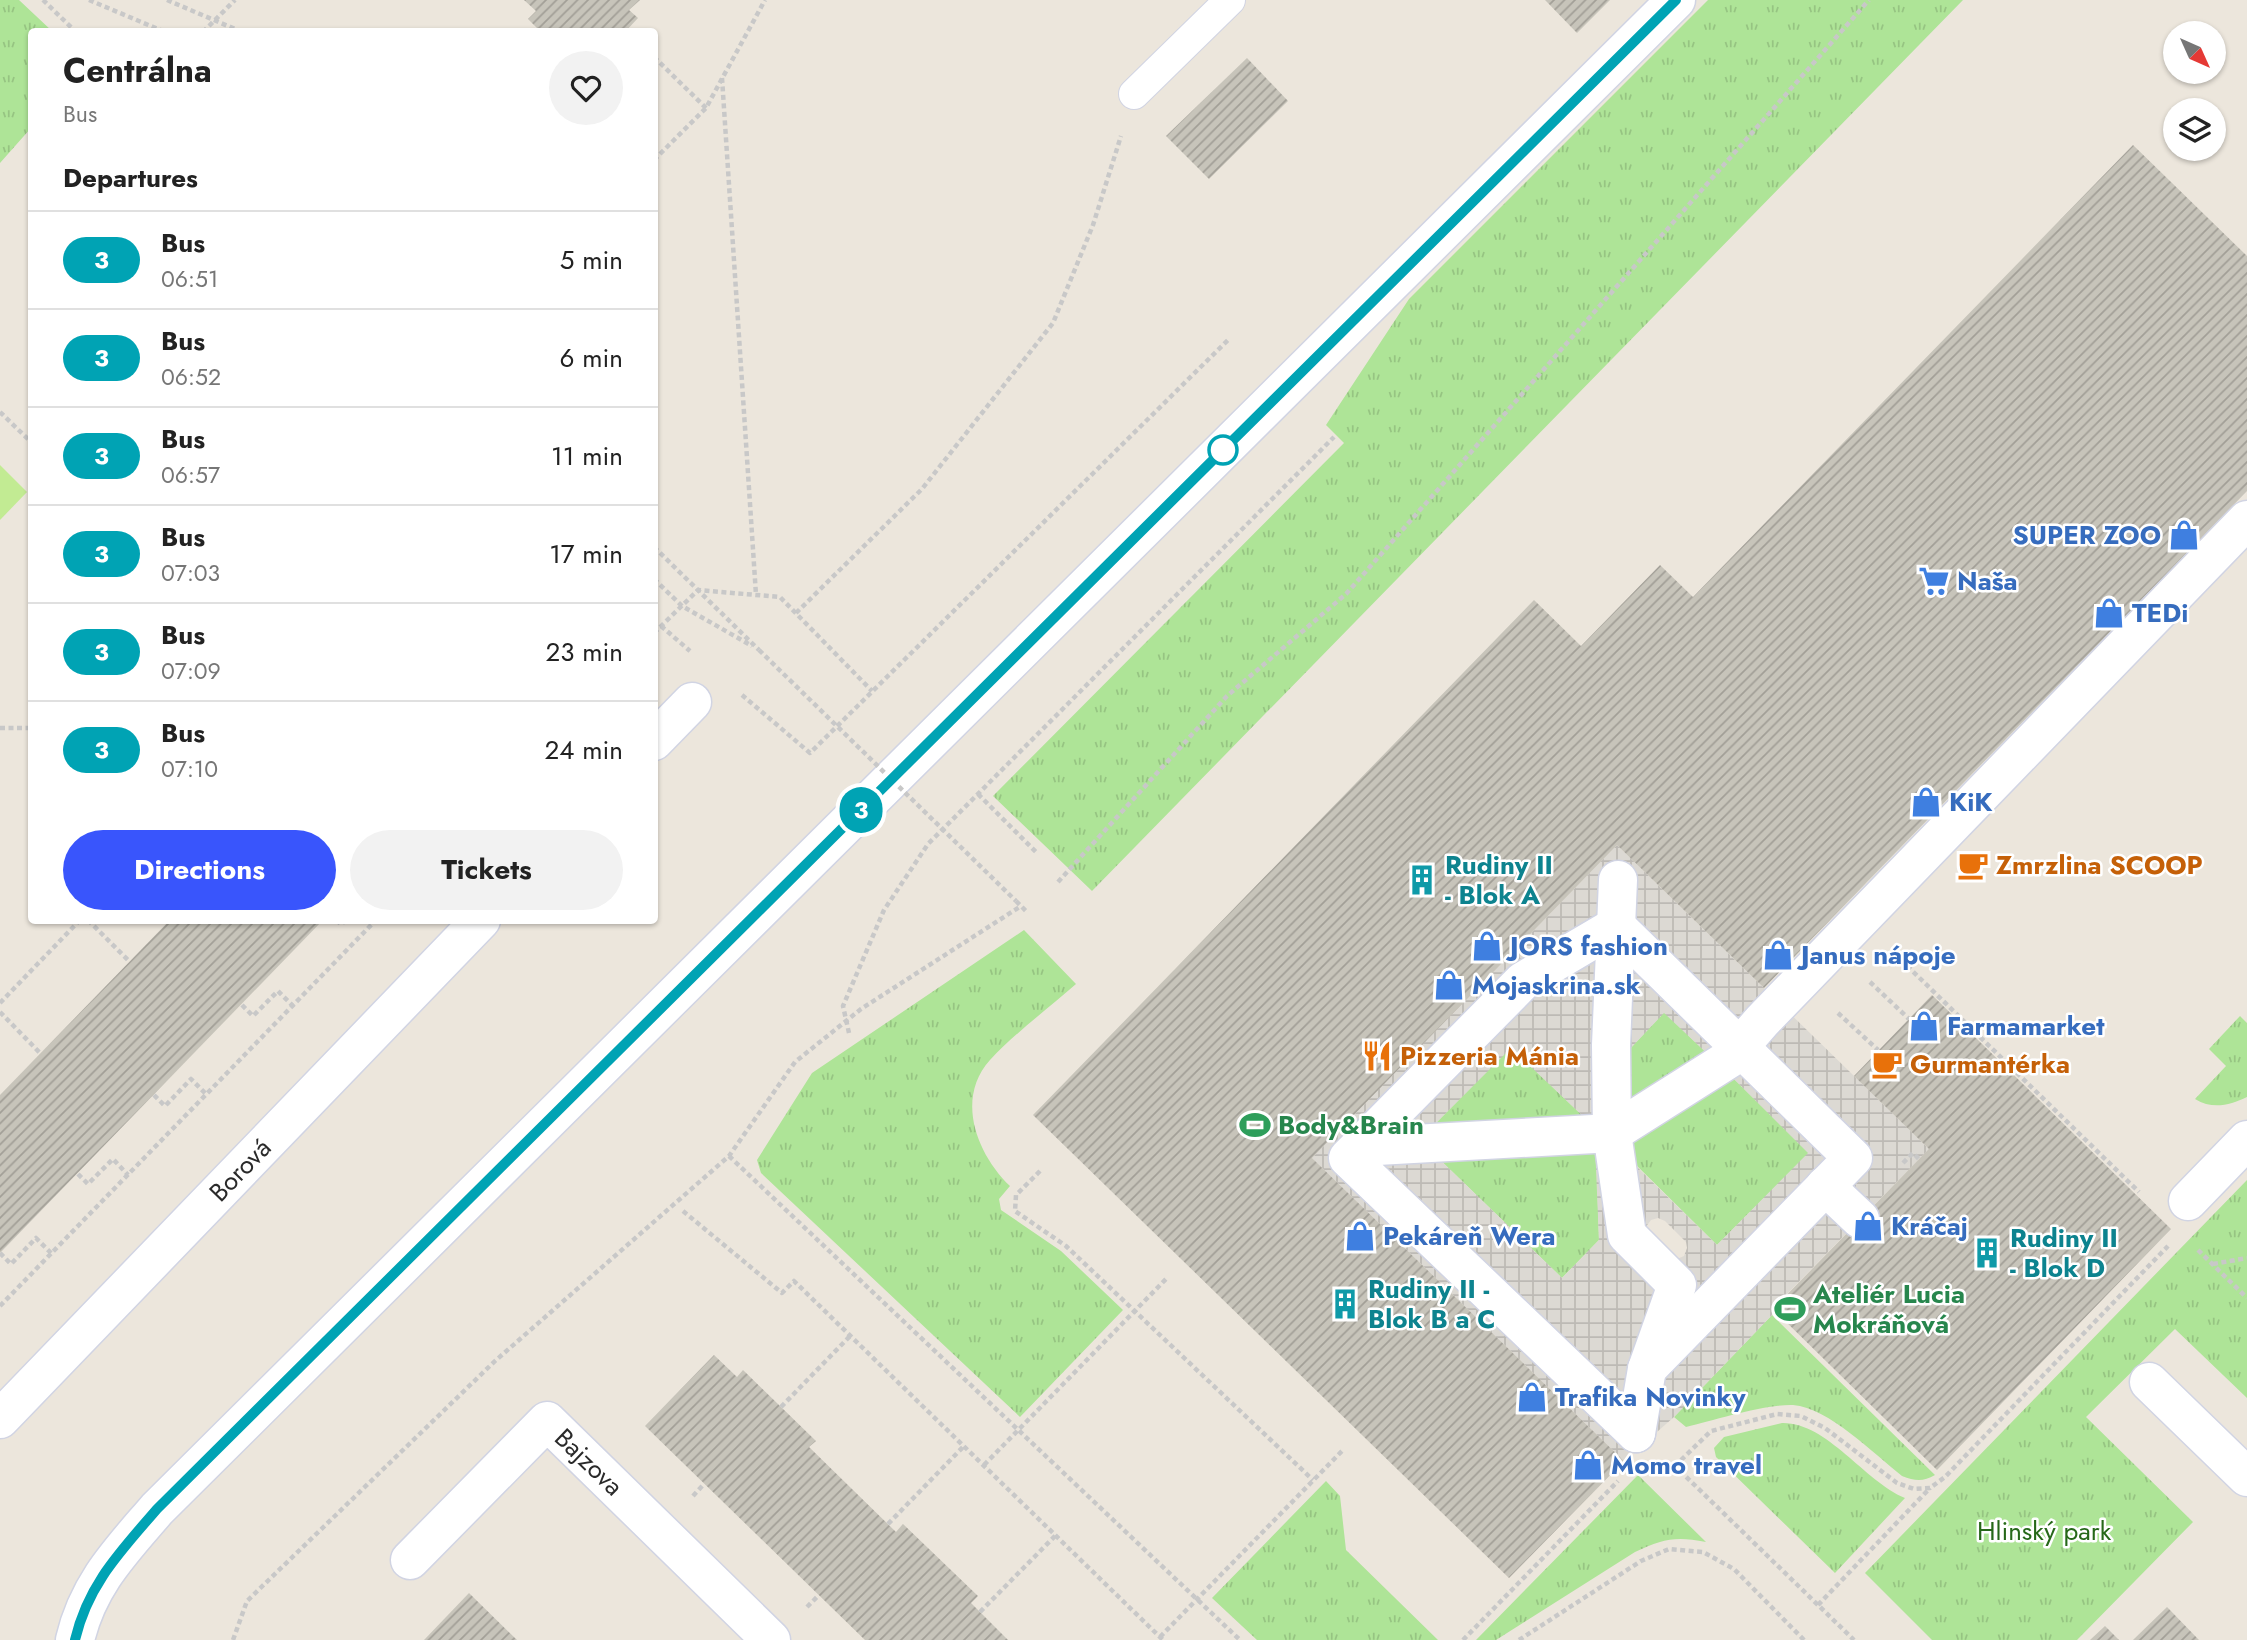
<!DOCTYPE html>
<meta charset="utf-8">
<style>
:root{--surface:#fff;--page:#f2f2f2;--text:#222;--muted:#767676;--line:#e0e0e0;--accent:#3955fc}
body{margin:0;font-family:Jost,sans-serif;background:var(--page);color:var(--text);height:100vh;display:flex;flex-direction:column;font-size:26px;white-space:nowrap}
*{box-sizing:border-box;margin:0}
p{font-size:23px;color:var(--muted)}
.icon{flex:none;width:38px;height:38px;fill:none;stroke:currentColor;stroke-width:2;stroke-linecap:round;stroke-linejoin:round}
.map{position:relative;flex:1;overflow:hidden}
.sheet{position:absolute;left:28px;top:28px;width:630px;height:896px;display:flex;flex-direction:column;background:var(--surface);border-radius:7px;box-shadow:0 2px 5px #0004}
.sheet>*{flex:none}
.badge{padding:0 14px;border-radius:23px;font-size:24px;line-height:46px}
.needle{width:46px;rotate:135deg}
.buttons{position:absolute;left:2163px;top:21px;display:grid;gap:14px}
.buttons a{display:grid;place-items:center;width:63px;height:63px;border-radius:50%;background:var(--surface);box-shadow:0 2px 5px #0004;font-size:35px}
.map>.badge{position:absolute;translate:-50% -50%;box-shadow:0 0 0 4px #fff}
h2{padding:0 35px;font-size:26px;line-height:63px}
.round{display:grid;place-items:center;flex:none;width:74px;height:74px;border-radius:37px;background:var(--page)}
.headline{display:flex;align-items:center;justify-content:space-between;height:119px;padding:0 35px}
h1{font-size:33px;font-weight:700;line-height:52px}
.cta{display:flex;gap:14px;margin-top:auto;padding:14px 35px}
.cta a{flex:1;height:80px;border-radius:42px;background:var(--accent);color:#fff;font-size:28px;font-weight:700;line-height:80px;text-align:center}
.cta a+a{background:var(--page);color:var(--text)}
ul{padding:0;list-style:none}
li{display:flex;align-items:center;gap:21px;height:98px;padding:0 35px;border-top:2px solid var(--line)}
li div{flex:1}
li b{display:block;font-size:26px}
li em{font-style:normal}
li .badge{min-width:77px;font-weight:700;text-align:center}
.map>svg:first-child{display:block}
</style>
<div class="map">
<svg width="2247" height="1640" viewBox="0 0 2247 1640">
<defs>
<pattern id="grass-tufts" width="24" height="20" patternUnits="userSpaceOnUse" patternTransform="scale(1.75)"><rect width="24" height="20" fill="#aee497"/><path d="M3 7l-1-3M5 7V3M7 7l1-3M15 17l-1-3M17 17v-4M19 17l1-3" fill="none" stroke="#96c482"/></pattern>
<pattern id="plaza-grid" width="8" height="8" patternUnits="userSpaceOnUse" patternTransform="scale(1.75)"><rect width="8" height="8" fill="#dcd9d3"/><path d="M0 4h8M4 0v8" fill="none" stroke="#bdbab5"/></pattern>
<pattern id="building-hatch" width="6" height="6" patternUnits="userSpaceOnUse" patternTransform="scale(1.75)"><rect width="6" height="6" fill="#c7c4ba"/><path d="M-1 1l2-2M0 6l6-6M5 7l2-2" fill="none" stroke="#a29f97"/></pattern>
</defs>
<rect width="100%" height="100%" fill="#ece6dc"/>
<g fill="url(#grass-tufts)">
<polygon points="0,0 19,0 52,31 32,32 31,128 0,163"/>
<polygon points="1708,0 1963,0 1092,891 993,796 1344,443 1326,425 1409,299"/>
<path d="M1024,930L1076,984C1049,1008 1015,1033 990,1060C955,1099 977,1154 1010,1186L999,1199L1001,1210L1061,1251L1123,1310L1020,1417L761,1173L757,1160L812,1073Z"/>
<polygon points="1664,1012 1714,1060 1630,1112 1627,1052"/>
<path d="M2240,1016L2247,1023V1097C2230,1105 2213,1110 2195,1099L2226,1066L2209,1049Z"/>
<polygon points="1511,1047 1589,1122 1428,1131"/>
<polygon points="1730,1075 1809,1153 1717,1245 1632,1161 1630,1138"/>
<polygon points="1596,1145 1599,1240 1562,1278 1432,1152"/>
<polygon points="2247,1180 2247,1398 2175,1329 2086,1417 2193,1522 2077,1640 1932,1640 1865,1573"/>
<path d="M1772,1315L1935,1475C1923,1482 1915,1481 1902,1476C1874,1454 1829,1408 1793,1405C1766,1404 1715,1420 1686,1427L1674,1417Z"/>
<path d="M1782,1423C1827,1422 1864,1481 1905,1498L1835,1573L1716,1457L1714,1448L1724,1437Z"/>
<path d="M1638,1475L1706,1542C1675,1536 1663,1539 1635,1552L1496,1640H1476Z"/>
<polygon points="1326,1481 1340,1496 1346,1550 1438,1640 1257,1640 1212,1598"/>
</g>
<polygon fill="#c2eb93" points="0,465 27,492 0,520"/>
<path fill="url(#plaza-grid)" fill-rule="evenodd" d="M1617,845L1929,1149L1781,1300L1773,1309L1772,1315L1674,1417L1624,1461L1312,1158ZM1664,1013L1714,1060L1631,1112L1627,1052ZM1511,1048L1588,1121L1429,1130ZM1730,1075L1808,1153L1717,1245L1632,1162L1630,1139ZM1595,1145L1599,1240L1562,1278L1433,1153ZM1658,1218L1665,1221L1686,1242L1687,1248L1684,1256L1677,1259L1645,1228L1651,1220Z"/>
<g fill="url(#building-hatch)">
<polygon points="524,0 640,0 629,10 638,18 625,32 541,32 528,19 536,11"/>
<polygon points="1545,0 1610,0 1577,33"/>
<polygon points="1247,58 1288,101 1209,179 1166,136"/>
<polygon points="2133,145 2247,256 2247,491 1764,988 1617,845 1312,1158 1624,1461 1509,1578 1033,1115 1534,600 1581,646 1660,565 1693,597"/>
<polygon points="170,920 323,920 0,1253 0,1095"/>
<polygon points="1932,995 2171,1229 1937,1470 1773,1309 1929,1149 1854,1076"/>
<polygon points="714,1355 737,1377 743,1370 816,1441 809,1447 896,1532 903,1524 978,1596 971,1603 1008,1640 865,1640 645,1426"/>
<polygon points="469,1593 517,1640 424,1640"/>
<polygon points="2167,1607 2199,1640 2133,1640"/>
<polygon points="2105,1626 2119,1640 2090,1640"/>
</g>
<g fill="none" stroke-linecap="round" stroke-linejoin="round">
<g stroke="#d1d4e3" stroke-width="32">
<polyline id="lane" points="1134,94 1230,0"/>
</g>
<g stroke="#d1d4e3" stroke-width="41">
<g id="street">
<polyline points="654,741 692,702"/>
<polyline points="1618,880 1611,1045 1612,1133 1627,1235 1677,1285 1647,1369 1636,1433"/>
<polyline points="1359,1147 1523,981 1616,926 1853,1158 1647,1369"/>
<polyline points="1825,1186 1860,1219"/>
<polyline points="2188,1201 2247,1140"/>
<polyline points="2149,1382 2247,1477"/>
<polyline points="0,1419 481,920"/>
<polyline points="1636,1433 1348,1158 1359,1147 1612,1133 1729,1059 1762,1021 2247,520"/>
<polyline points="410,1560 547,1421 771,1640"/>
<path d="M75,1640C88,1584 121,1551 157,1509L1676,0"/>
</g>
</g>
<g stroke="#c8c8c8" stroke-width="4.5" stroke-dasharray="5 3.5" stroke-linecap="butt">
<polyline points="43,0 76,32"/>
<polyline points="89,0 165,32"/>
<polyline points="167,0 242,32"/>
<polyline points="627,29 629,32"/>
<polyline points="203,32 235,0"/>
<polyline points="654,57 706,108"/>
<polyline points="722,78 756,595"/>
<polyline points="654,160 706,108 765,0"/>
<polyline points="0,412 32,443"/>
<polyline points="654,547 759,650"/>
<polyline points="654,579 682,606 752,646"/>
<polyline points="796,613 922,489 1053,323 1093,225 1121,136"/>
<polyline points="661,626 690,651"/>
<polyline points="654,633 698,590 780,597 872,691"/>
<polyline points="742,695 810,753 1229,339"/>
<polyline points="0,728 32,728"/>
<polyline points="978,794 1037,853"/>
<polyline points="1058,882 1227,696 1346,594 1869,0"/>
<polyline points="1016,901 1028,913"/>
<polyline points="88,920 130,962"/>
<polyline points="337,920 341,925 345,920"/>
<polyline points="1895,954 2139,1192"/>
<polyline points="1870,982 1909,1019"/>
<polyline points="0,1003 80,920"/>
<polyline points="242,1005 253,1016 278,991 293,1006"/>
<polyline points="0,1012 41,1054"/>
<polyline points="1838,1013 1878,1050"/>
<polyline points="849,1033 843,1006 884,910 928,844 1334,437"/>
<polyline points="154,1095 165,1106 191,1079 206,1094"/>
<polyline points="729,1156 1240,1640"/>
<polyline points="1903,1163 1913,1153 1919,1159"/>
<polyline points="1040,1171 1016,1195 1015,1211 1066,1246 1313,1480"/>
<polyline points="78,1174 88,1184 113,1159 128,1175"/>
<polyline points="683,1211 782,1293 794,1281 1163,1640"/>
<polyline points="2198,1250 2247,1298"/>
<polyline points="0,1253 11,1264 36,1238 51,1253"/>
<polyline points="2213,1264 2247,1258"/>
<polyline points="0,1306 376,920"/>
<polyline points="781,1407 851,1335"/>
<polyline points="1681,1460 1711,1431 1777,1414 1801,1416 1825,1428 1897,1483 1914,1489 1930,1488 1945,1477 2168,1246"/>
<polyline points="984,1465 1166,1279"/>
<polyline points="1674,1465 1854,1640"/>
<polyline points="693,1496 704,1484"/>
<polyline points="888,1524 964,1446"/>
<polyline points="1818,1605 1930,1488"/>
<polyline points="807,1607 819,1595"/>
<polyline points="980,1612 1056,1535"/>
<polyline points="1160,1637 1342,1451"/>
<polyline points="233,1640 247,1601 495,1361 729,1156 795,1062 861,1009 1021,906"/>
<polyline points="1463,1640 1618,1481"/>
<polyline points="1519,1640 1641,1561 1669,1549 1703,1552 1734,1569 1804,1640"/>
</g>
<use href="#lane" stroke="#fff" stroke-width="30"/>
<use href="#street" stroke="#fff" stroke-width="38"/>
<polyline stroke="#c8c8c8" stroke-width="4.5" stroke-dasharray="5 3.5" stroke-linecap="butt" points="759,650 1016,901"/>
</g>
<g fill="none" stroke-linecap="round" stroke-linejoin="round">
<g stroke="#fff" stroke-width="16">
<path id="line" d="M75,1640C88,1584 121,1551 157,1509L1676,0"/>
</g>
<use href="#line" stroke="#00a3b4" stroke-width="10"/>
</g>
<defs>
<g id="shop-bare" transform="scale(2.415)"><path d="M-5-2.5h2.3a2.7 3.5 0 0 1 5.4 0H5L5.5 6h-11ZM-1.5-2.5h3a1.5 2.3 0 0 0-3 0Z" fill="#3f7fe0" stroke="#fff" stroke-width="2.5" paint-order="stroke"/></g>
<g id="supermarket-bare" transform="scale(2.415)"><path d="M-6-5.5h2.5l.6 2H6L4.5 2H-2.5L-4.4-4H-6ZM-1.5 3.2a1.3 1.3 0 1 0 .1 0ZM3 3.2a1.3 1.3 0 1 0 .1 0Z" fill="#3f7fe0" stroke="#fff" stroke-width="2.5" paint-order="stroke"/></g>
<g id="cafe-bare" transform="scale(2.415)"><path d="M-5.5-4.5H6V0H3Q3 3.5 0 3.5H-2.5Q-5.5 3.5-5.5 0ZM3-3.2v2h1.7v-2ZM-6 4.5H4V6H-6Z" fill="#e8710a" stroke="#fff" stroke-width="2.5" paint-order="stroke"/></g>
<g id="building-bare" transform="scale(2.415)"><path d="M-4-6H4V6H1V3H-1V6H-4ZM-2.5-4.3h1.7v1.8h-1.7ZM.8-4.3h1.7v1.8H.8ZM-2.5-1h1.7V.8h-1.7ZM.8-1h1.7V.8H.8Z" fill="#0f9aa8" stroke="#fff" stroke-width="2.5" paint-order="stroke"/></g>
<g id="restaurant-bare" transform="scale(2.415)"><path d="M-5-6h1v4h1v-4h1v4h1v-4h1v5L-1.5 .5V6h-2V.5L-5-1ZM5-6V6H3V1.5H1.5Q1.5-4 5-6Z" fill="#e8710a" stroke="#fff" stroke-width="2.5" paint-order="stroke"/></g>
<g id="stadium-bare" transform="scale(2.415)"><path d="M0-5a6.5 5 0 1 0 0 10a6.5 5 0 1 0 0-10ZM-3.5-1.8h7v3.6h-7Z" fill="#2e9e5b" stroke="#fff" stroke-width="2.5" paint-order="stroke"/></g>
</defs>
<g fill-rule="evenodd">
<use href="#shop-bare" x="2184" y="535"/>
<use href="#supermarket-bare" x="1934" y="581"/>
<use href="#shop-bare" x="2109" y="613"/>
<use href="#shop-bare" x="1926" y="802"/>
<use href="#cafe-bare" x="1973" y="865"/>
<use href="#building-bare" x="1422" y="880"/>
<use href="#shop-bare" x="1487" y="946"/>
<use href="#shop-bare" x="1778" y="955"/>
<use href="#shop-bare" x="1449" y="985"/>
<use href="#shop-bare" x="1924" y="1026"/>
<use href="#restaurant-bare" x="1377" y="1056"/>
<use href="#cafe-bare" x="1887" y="1064"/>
<use href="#stadium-bare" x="1255" y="1125"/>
<use href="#shop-bare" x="1868" y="1226"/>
<use href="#shop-bare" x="1360" y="1236"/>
<use href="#building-bare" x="1987" y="1253"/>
<use href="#building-bare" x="1345" y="1304"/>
<use href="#stadium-bare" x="1790" y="1309"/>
<use href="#shop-bare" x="1532" y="1397"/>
<use href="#shop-bare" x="1588" y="1465"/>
</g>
<circle fill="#fff" stroke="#00a3b4" stroke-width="3.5" cx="1223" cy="450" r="14"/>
<g text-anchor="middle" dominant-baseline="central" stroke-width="5" stroke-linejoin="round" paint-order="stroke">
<g font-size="26" font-weight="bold" fill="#366cbe" stroke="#fff" text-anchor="start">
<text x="2161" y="535" text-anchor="end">SUPER ZOO</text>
<text x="1957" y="581">Naša</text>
<text x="2132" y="613">TEDi</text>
<text x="1949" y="802">KiK</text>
<text x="1510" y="946">JORS fashion</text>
<text x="1801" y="955">Janus nápoje</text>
<text x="1472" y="985">Mojaskrina.sk</text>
<text x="1947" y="1026">Farmamarket</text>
<text x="1891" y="1226">Kráčaj</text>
<text x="1383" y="1236">Pekáreň Wera</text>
<text x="1555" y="1397">Trafika Novinky</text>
<text x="1611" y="1465">Momo travel</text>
</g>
<g font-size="26" font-weight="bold" fill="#0d838f" stroke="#fff" text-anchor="start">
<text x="1445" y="865">Rudiny II<tspan x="1445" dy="30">- Blok A</tspan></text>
<text x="2010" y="1238">Rudiny II<tspan x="2010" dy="30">- Blok D</tspan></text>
<text x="1368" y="1289">Rudiny II -<tspan x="1368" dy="30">Blok B a C</tspan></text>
</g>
<g font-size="26" font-weight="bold" fill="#c56008" stroke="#fff" text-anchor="start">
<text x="1996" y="865">Zmrzlina SCOOP</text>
<text x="1400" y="1056">Pizzeria Mánia</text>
<text x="1910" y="1064">Gurmantérka</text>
</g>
<g font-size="26" font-weight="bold" fill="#27864d" stroke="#fff" text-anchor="start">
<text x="1278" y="1125">Body&amp;Brain</text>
<text x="1813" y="1294">Ateliér Lucia<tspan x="1813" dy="30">Mokráňová</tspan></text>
</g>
<g font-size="26" fill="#2a2a2a" stroke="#fff">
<text transform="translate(240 1170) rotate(-46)">Borová</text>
<text transform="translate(589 1462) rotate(44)">Bajzova</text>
</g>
<g font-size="26" fill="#266819" stroke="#fff">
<text x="2044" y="1531">Hlinský park</text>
</g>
</g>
</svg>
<div class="buttons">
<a><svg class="needle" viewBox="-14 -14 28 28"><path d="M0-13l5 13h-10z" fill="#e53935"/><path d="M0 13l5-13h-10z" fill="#767676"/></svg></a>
<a><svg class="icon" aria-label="layers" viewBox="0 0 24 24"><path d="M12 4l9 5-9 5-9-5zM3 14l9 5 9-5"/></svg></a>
</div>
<b class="badge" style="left:861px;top:810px;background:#00a3b4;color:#fff">3</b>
<section class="sheet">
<div class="headline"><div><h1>Centrálna</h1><p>Bus</p></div><a class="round"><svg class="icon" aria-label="heart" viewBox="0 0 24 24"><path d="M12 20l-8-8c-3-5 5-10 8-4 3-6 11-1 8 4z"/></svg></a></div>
<h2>Departures</h2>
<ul>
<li><span class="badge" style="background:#00a3b4;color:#fff">3</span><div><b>Bus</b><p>06:51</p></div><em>5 min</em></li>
<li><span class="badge" style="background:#00a3b4;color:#fff">3</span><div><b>Bus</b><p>06:52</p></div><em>6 min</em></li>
<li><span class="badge" style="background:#00a3b4;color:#fff">3</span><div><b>Bus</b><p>06:57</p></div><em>11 min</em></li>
<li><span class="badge" style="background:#00a3b4;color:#fff">3</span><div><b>Bus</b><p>07:03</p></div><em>17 min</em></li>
<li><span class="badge" style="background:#00a3b4;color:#fff">3</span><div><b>Bus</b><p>07:09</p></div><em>23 min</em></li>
<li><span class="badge" style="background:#00a3b4;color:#fff">3</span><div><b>Bus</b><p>07:10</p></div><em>24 min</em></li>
</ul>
<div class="cta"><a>Directions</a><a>Tickets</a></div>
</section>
</div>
